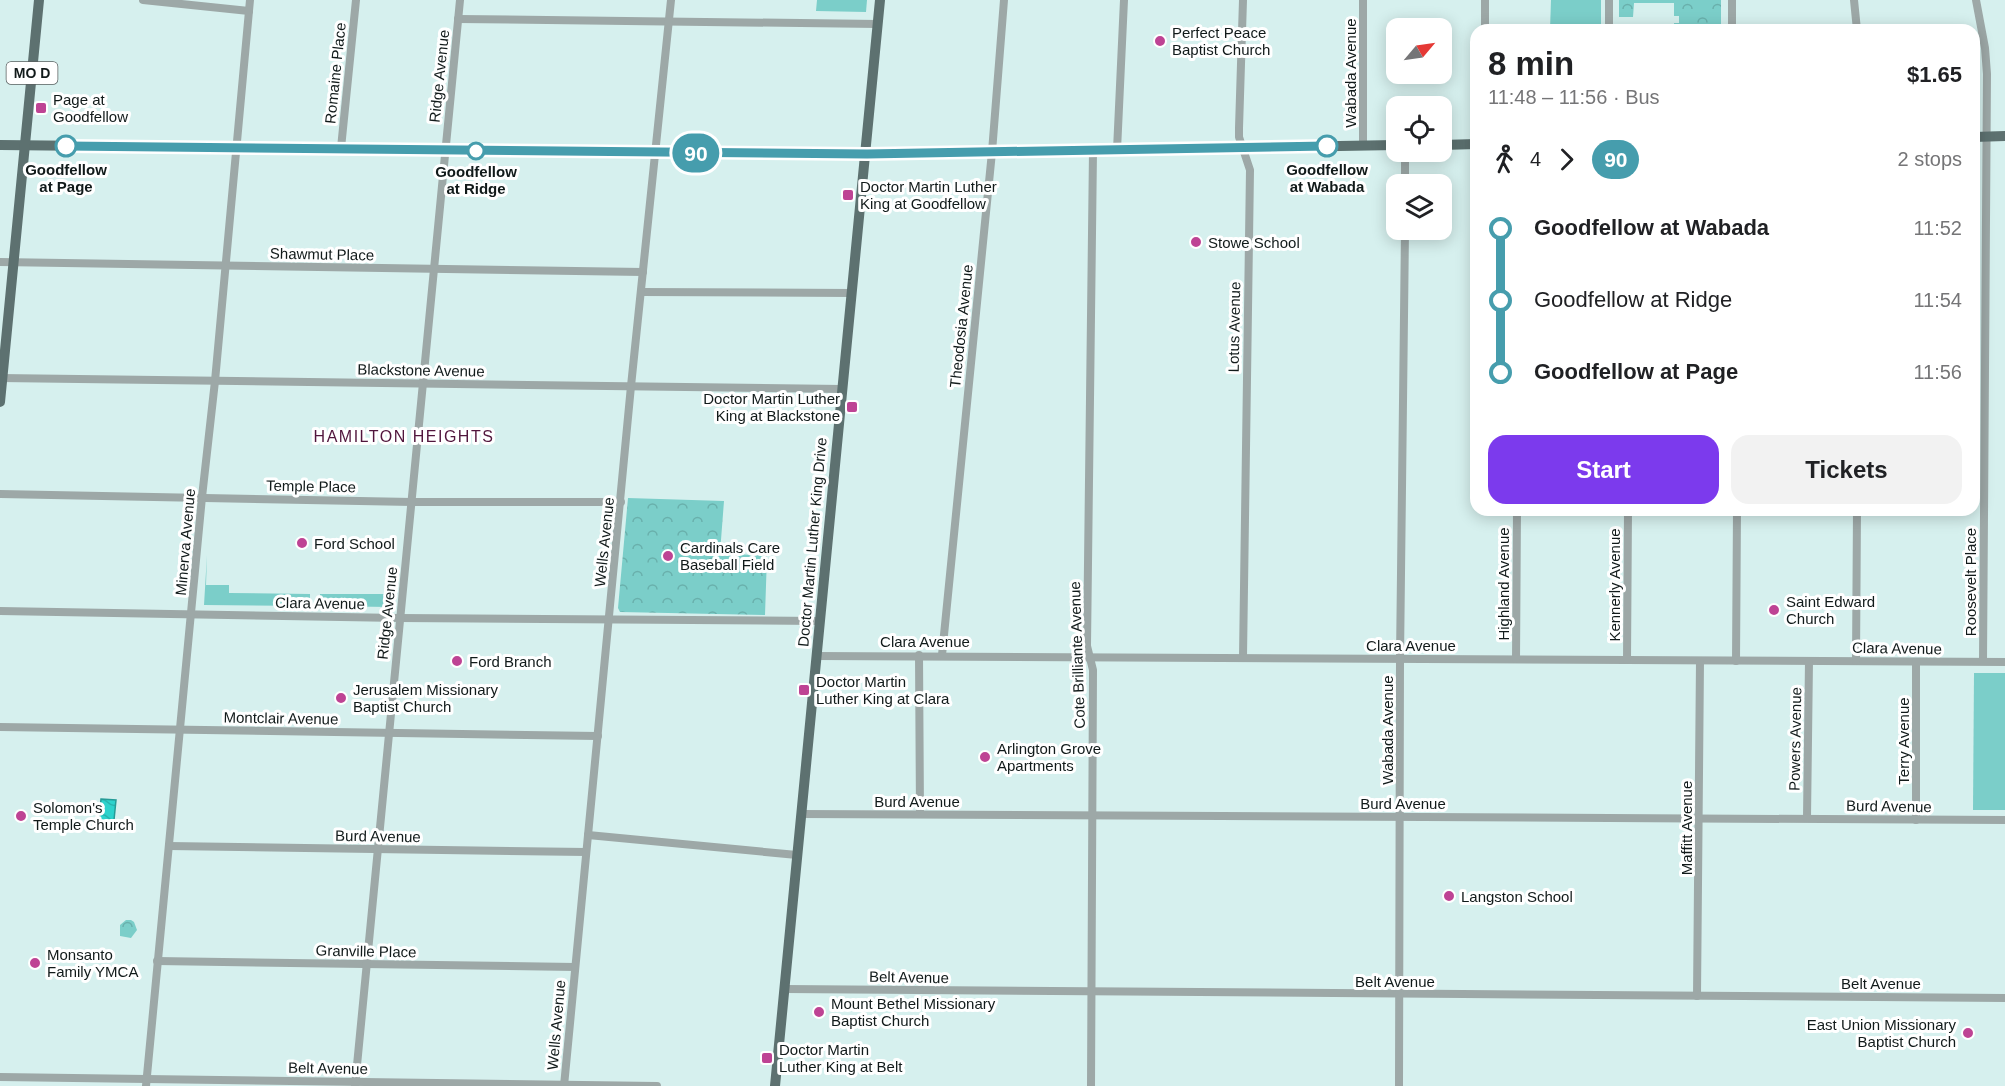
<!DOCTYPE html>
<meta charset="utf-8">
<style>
:root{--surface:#fff;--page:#f2f2f2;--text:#202124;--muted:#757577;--accent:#7c3aed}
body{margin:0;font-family:Helvetica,sans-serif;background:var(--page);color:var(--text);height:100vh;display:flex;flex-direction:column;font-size:22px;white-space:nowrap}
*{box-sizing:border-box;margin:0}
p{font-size:20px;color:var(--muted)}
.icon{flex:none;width:33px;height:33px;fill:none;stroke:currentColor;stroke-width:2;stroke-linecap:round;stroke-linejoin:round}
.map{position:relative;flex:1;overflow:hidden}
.panel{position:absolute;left:1470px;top:24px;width:510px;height:492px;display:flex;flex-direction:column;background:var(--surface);border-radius:18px;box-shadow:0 3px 15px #0003}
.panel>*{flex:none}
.badge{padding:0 12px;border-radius:20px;font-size:21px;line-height:39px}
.needle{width:39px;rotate:61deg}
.buttons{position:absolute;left:1386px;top:18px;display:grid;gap:12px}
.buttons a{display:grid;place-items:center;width:66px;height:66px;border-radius:12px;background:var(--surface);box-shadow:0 3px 15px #0003;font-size:30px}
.map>.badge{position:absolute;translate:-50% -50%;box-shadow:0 0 0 3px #fff}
.legs{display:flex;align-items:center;gap:9px;height:66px;padding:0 18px;font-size:20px}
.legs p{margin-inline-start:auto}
.head{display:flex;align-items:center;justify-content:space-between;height:102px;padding:0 18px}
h1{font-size:33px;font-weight:700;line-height:45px}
.cta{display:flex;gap:12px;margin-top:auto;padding:12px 18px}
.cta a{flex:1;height:69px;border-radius:18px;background:var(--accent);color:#fff;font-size:24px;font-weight:700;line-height:69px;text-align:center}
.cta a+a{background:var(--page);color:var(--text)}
ul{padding:0 18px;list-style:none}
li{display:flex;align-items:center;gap:21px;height:72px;font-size:22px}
li i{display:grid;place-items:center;width:9px;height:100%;margin:0 8px;background:currentColor}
li i::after{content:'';width:15px;height:15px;margin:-8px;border:4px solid;border-radius:50%;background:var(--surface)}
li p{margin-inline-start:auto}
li:first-child i{background:linear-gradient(#0000 50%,currentColor 0)}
li:last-child i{background:linear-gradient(currentColor 50%,#0000 0)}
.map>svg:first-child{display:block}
</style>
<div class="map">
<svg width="2005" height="1086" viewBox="0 0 2005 1086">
<defs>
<pattern id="forest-crowns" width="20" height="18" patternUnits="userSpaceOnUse" patternTransform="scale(1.5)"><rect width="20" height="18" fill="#7bcec9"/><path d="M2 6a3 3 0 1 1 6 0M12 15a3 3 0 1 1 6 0" fill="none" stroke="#69b0ac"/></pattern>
<pattern id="water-waves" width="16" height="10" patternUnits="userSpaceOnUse" patternTransform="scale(1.5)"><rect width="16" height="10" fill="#2dd2cc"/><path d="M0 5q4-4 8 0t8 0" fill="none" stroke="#27b4af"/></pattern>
</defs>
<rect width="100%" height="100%" fill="#d6f0ee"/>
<g fill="#7bcec9">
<polygon points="817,0 867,0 866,12 816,11"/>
<polygon points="1551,0 1601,0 1601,30 1550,30"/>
<polygon points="207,555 206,585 229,585 229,593 310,594 310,606 204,605"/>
<polygon points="320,594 392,594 390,607 320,606"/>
<polygon points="1974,673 2005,673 2005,810 1973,810"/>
</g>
<g fill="url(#forest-crowns)">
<polygon points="1619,0 1721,0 1721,30 1674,30 1674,23 1679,23 1679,16 1674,16 1674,3 1634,3 1633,17 1619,17"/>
<polygon points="628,498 724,501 720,553 767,556 765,615 620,612 618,608"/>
<polygon points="126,920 131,920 134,922 137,930 131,938 120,936 120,925"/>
</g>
<polygon fill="url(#water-waves)" stroke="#259b97" stroke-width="1.5" points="101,799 116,800 113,830 98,829"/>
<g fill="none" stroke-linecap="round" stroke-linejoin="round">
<g stroke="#9da8a7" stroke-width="8">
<polyline points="143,0 249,11"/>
<polyline points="1243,0 1239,128 1239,137 1250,170 1243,657"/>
<polyline points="1363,0 1363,146"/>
<polyline points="1609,0 1609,30"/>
<polyline points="1854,0 1857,30"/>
<polyline points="1976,0 1985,48 1987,74 1983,661"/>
<polyline points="458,19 878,24"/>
<polyline points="1485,30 1485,0"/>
<polyline points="1732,30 1732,0"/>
<polyline points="341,148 356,0"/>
<polyline points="1117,150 1124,0"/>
<polyline points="1405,184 1405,152"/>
<polyline points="0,262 643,272"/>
<polyline points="641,292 852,293"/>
<polyline points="0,378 842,389"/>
<polyline points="0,494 412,502 621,502"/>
<polyline points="0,611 399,618 819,621"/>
<polyline points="919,655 920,814"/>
<polyline points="942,655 992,152 1004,0"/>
<polyline points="816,656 2005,662"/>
<polyline points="1516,659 1517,510"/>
<polyline points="1627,660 1628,510"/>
<polyline points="1736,661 1737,510"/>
<polyline points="1856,661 1857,510"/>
<polyline points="0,727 598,736"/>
<polyline points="801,814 2005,820"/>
<polyline points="1807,818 1809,661"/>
<polyline points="1916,820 1916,662"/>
<polyline points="588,835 797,855"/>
<polyline points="169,846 586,852"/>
<polyline points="157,961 575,967"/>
<polyline points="785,989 2005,998"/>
<polyline points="1697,996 1700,661"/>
<polyline points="0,1077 657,1086"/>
<polyline points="146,1086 202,497 215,381 250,0"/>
<polyline points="355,1086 460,0"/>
<polyline points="564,1086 631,386 671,0"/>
<polyline points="1091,1086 1093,670 1087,646 1093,151"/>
<polyline points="1399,1086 1400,659 1405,230"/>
</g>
<g stroke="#5d7170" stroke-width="10">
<polyline points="1974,137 2005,136"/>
<polyline points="0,145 867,154 1396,145"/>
<polyline points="1442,145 1476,144"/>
<polyline points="0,402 39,0"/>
<polyline points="775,1086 880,0"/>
</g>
</g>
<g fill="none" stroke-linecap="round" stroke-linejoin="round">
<g stroke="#fff" stroke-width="14">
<polyline id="line-1" points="66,146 867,154 1327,146"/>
</g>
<use href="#line-1" stroke="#469dad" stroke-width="9"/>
</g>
<g fill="#be4394" stroke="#fff" stroke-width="2">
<circle cx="1160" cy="41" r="6"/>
<rect x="35" y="102" width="12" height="12" rx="3"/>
<rect x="842" y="189" width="12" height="12" rx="3"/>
<circle cx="1196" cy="242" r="6"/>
<rect x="846" y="401" width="12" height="12" rx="3"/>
<circle cx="302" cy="543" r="6"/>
<circle cx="668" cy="556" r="6"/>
<circle cx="1774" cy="610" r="6"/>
<circle cx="457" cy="661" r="6"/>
<rect x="798" y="684" width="12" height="12" rx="3"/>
<circle cx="341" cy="698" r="6"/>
<circle cx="985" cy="757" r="6"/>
<circle cx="21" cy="816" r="6"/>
<circle cx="1449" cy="896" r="6"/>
<circle cx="35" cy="963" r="6"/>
<circle cx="819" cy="1012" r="6"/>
<circle cx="1968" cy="1033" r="6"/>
<rect x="761" y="1052" width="12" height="12" rx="3"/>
</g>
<g fill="#fff" stroke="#469dad" stroke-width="3">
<circle cx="66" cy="146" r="10"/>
<circle cx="1327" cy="146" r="10"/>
<circle cx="476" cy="151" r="8"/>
</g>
<g text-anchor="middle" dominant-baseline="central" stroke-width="6" stroke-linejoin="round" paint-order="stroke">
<rect fill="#fff" stroke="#585f5f" stroke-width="1.5" x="6.5" y="62" width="51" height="22" rx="4.5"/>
<g font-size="14" font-weight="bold" fill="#111a1a">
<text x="32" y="73">MO D</text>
</g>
<g font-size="15" fill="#111a1a" stroke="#fff" text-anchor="start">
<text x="1172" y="32">Perfect Peace<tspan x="1172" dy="17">Baptist Church</tspan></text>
<text x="53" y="99">Page at<tspan x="53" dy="17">Goodfellow</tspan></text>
<text x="860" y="186">Doctor Martin Luther<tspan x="860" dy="17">King at Goodfellow</tspan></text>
<text x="1208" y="242">Stowe School</text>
<text x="840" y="398" text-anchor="end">Doctor Martin Luther<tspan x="840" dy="17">King at Blackstone</tspan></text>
<text x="314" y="543">Ford School</text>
<text x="680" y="547">Cardinals Care<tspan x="680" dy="17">Baseball Field</tspan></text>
<text x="1786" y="601">Saint Edward<tspan x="1786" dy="17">Church</tspan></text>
<text x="469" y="661">Ford Branch</text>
<text x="816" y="681">Doctor Martin<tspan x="816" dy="17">Luther King at Clara</tspan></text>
<text x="353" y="689">Jerusalem Missionary<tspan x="353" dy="17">Baptist Church</tspan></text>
<text x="997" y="748">Arlington Grove<tspan x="997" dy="17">Apartments</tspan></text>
<text x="33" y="807">Solomon's<tspan x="33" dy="17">Temple Church</tspan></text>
<text x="1461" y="896">Langston School</text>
<text x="47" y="954">Monsanto<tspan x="47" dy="17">Family YMCA</tspan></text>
<text x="831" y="1003">Mount Bethel Missionary<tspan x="831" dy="17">Baptist Church</tspan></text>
<text x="1956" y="1024" text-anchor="end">East Union Missionary<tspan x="1956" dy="17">Baptist Church</tspan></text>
<text x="779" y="1049">Doctor Martin<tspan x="779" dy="17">Luther King at Belt</tspan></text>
</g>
<g font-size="15" fill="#111a1a" stroke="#fff">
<text transform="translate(335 73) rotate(-84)">Romaine Place</text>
<text transform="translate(1350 73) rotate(-90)">Wabada Avenue</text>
<text transform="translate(439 76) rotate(-84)">Ridge Avenue</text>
<text transform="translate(322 254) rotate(1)">Shawmut Place</text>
<text transform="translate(961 326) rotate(-84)">Theodosia Avenue</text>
<text transform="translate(1234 327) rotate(-89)">Lotus Avenue</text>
<text transform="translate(421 370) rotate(1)">Blackstone Avenue</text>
<text transform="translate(311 486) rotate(1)">Temple Place</text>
<text transform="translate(185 542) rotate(-85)">Minerva Avenue</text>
<text transform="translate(604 542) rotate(-84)">Wells Avenue</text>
<text transform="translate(812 542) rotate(-85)">Doctor Martin Luther King Drive</text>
<text transform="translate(1970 582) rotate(-90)">Roosevelt Place</text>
<text transform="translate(1503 584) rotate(-90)">Highland Avenue</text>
<text transform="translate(1614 585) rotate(-90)">Kennerly Avenue</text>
<text transform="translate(320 603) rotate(1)">Clara Avenue</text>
<text transform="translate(387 613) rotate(-84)">Ridge Avenue</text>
<text x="925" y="641">Clara Avenue</text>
<text x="1411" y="645">Clara Avenue</text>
<text transform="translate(1897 648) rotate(1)">Clara Avenue</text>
<text transform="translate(1077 655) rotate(-92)">Cote Brilliante Avenue</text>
<text transform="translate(281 718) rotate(1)">Montclair Avenue</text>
<text transform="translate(1387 730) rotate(-90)">Wabada Avenue</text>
<text transform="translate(1795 739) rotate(-89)">Powers Avenue</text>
<text transform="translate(1903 741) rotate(-90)">Terry Avenue</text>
<text x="917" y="801">Burd Avenue</text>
<text x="1403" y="803">Burd Avenue</text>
<text transform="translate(1889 806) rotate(1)">Burd Avenue</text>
<text transform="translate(1686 828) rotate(-90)">Maffitt Avenue</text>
<text transform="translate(378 836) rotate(1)">Burd Avenue</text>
<text transform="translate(366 951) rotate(1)">Granville Place</text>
<text transform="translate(909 977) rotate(1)">Belt Avenue</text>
<text x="1395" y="981">Belt Avenue</text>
<text x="1881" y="983">Belt Avenue</text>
<text transform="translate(556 1025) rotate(-85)">Wells Avenue</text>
<text transform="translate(328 1068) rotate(1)">Belt Avenue</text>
</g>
<g font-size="15" font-weight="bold" fill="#111a1a" stroke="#fff">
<text x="66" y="169">Goodfellow<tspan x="66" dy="17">at Page</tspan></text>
<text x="1327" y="169">Goodfellow<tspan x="1327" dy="17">at Wabada</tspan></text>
<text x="476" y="171">Goodfellow<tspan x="476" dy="17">at Ridge</tspan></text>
</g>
<g font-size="16" letter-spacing="1.5" fill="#51163d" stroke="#fff">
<text x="404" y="436">HAMILTON HEIGHTS</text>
</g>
</g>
</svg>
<div class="buttons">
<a><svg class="needle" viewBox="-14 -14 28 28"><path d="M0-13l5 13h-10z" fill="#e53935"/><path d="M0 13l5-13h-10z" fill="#757577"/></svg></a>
<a><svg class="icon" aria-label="locate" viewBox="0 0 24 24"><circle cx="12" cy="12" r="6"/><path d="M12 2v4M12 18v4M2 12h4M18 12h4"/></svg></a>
<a><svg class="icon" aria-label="layers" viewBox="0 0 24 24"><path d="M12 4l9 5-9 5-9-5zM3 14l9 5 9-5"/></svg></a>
</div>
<b class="badge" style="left:696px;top:153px;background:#469dad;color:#fff">90</b>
<section class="panel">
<div class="head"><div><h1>8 min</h1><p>11:48 – 11:56 · Bus</p></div><b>$1.65</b></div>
<div class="legs"><svg class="icon" aria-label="walk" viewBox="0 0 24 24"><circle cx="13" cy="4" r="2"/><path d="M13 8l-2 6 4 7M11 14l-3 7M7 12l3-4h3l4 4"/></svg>4<svg class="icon" aria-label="forward" viewBox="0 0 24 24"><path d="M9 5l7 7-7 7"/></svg><b class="badge" style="background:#469dad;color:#fff">90</b><p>2 stops</p></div>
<ul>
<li><i style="color:#469dad"></i><b>Goodfellow at Wabada</b><p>11:52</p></li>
<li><i style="color:#469dad"></i><span>Goodfellow at Ridge</span><p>11:54</p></li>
<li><i style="color:#469dad"></i><b>Goodfellow at Page</b><p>11:56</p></li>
</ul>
<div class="cta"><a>Start</a><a>Tickets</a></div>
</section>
</div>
